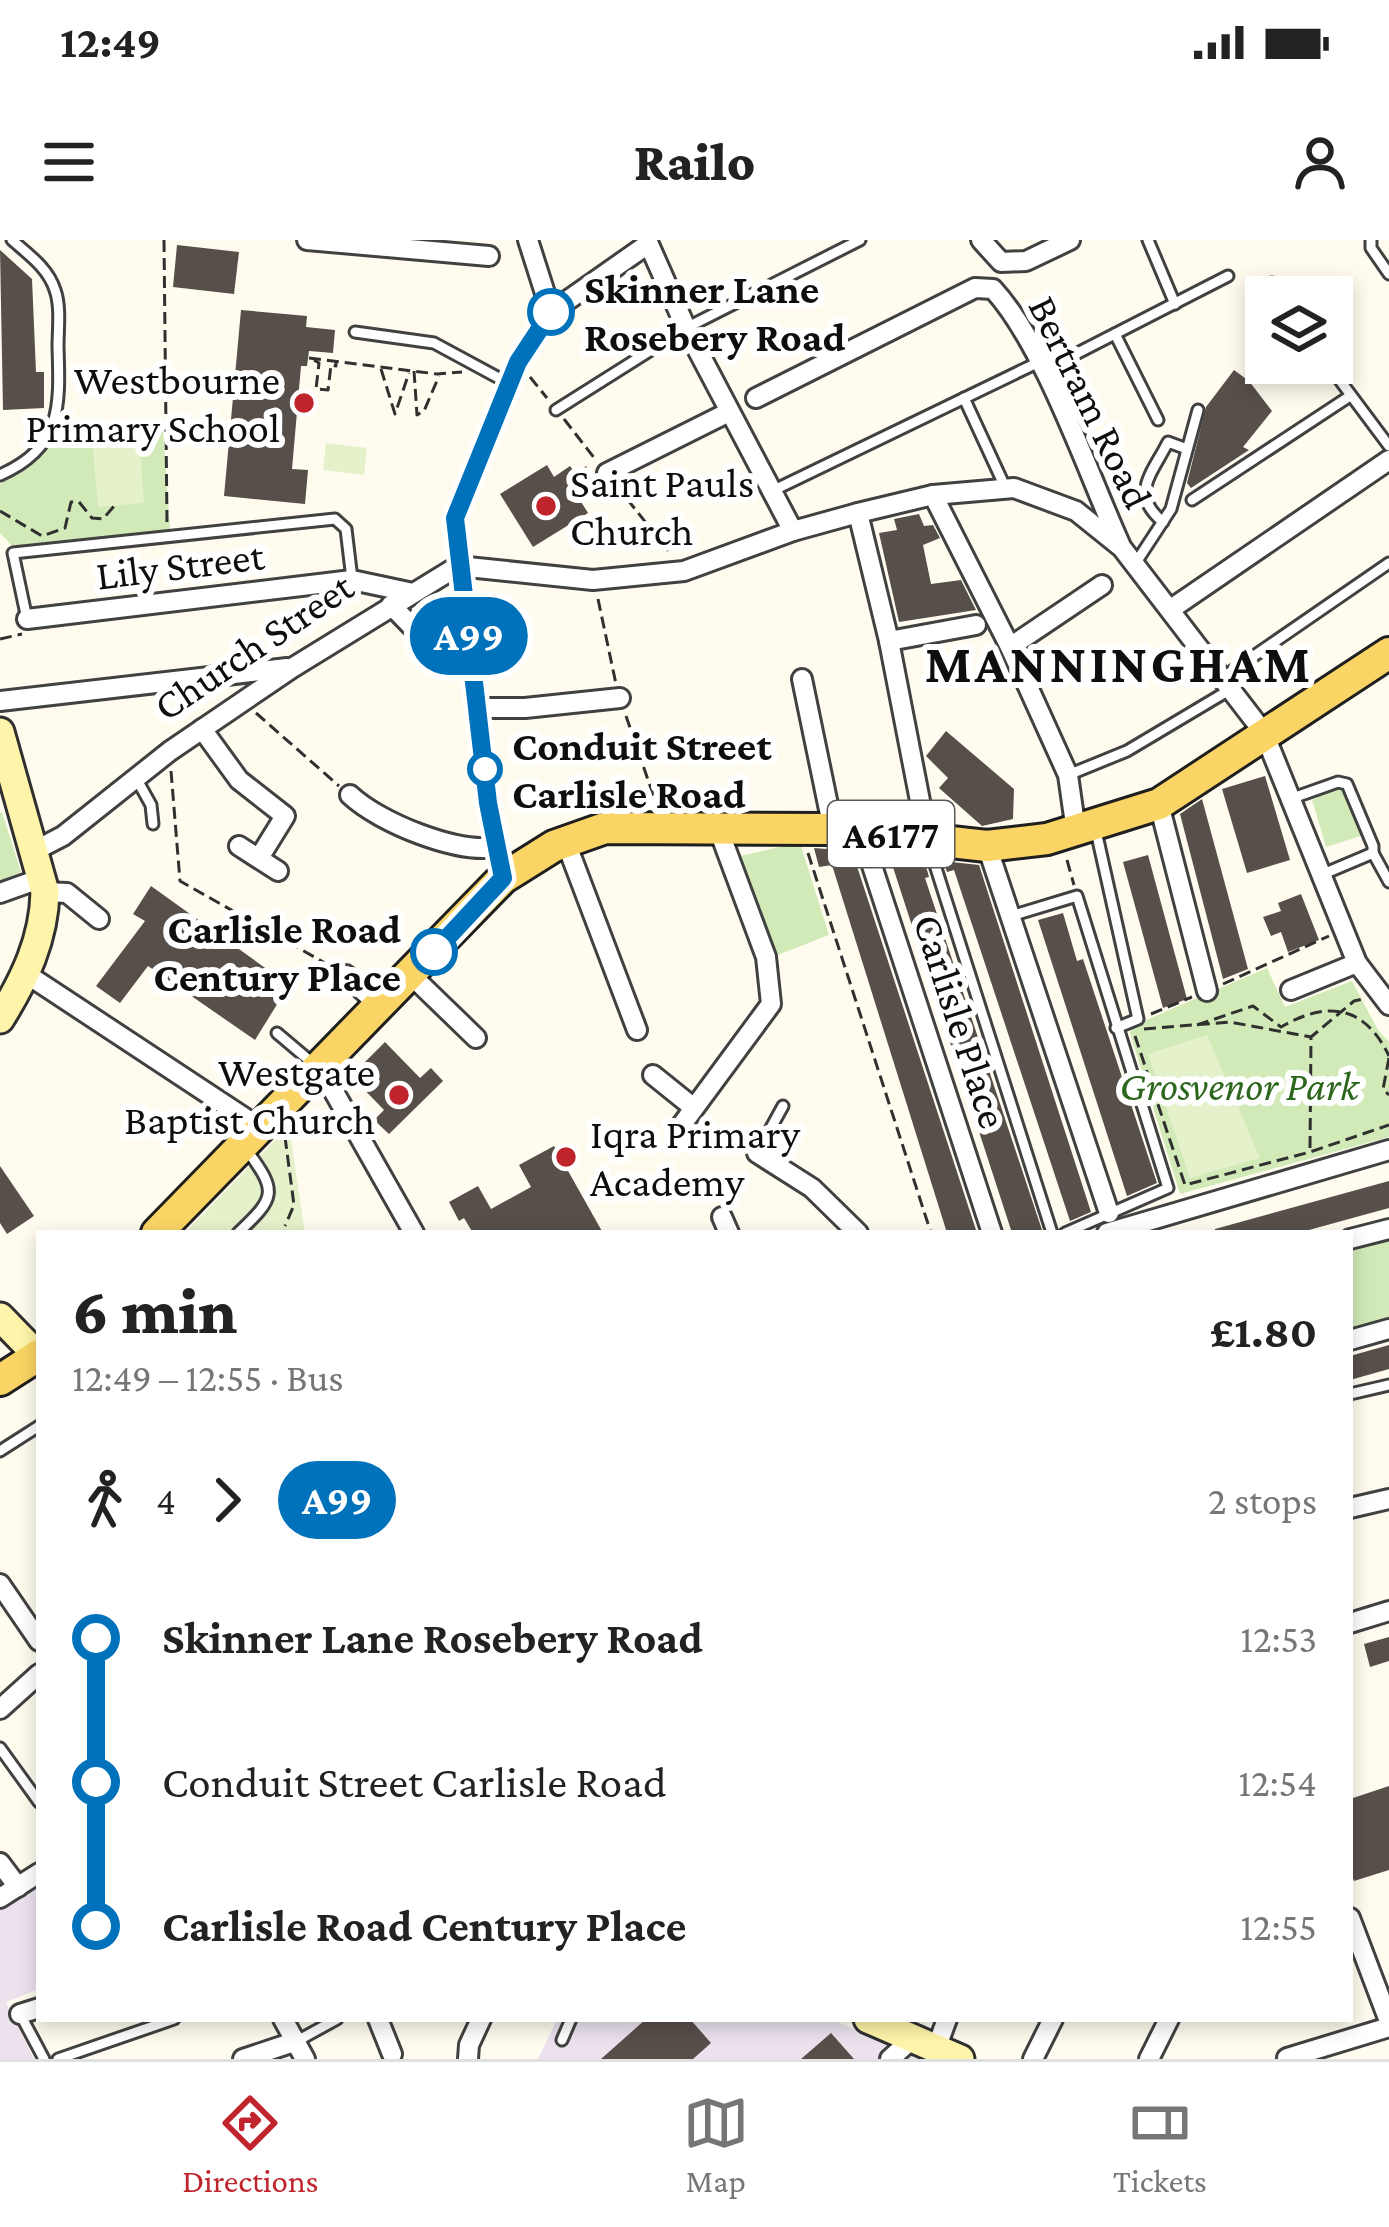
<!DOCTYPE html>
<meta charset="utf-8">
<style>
:root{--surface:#fff;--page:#f6f6f6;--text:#222;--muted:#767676;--line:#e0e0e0;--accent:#c0242c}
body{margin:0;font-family:"Crimson Pro",serif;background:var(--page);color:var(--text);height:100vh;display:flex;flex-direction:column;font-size:45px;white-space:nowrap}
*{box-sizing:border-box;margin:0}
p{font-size:39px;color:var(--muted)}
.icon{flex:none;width:66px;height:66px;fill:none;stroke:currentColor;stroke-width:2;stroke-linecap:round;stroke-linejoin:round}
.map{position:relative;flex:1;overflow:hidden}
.drawer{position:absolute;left:36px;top:990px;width:1317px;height:792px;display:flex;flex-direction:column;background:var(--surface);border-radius:0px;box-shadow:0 6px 18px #0003}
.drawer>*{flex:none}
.badge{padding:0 24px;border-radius:39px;font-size:42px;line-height:78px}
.controls{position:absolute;left:1245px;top:36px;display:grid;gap:24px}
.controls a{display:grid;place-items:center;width:108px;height:108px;border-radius:0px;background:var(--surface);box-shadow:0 6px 18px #0003;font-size:60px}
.map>.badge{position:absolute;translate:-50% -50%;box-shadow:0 0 0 6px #fff}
.legs{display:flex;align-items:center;gap:18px;height:132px;padding:0 36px;font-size:39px}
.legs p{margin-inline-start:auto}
.head{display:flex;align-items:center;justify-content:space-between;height:204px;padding:0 36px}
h1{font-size:66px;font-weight:800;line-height:90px}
ul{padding:0 36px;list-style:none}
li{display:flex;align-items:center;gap:42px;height:144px;font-size:45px}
li i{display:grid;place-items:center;width:18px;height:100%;margin:0 15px;background:currentColor}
li i::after{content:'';width:30px;height:30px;margin:-15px;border:9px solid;border-radius:50%;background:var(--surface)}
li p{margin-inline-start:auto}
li:first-child i{background:linear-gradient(#0000 50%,currentColor 0)}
li:last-child i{background:linear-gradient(currentColor 50%,#0000 0)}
.status{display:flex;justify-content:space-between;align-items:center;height:84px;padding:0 60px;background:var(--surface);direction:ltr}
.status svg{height:33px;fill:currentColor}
header{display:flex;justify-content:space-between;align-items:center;height:156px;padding:0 36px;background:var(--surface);font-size:54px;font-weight:800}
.menu{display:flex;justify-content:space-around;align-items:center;height:168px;border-top:3px solid var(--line);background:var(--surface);font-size:33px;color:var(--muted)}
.menu a{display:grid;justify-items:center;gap:6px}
.menu .on{color:var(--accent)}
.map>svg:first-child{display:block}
</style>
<div class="status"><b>12:49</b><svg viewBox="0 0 49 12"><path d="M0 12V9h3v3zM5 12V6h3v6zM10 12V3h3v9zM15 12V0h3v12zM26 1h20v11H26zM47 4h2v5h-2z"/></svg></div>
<header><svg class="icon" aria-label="menu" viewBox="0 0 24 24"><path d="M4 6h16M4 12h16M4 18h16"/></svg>Railo<svg class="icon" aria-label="person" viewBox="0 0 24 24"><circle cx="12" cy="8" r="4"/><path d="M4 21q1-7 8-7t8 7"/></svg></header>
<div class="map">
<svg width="1389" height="1819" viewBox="0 0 1389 1819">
<rect width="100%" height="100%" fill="#fffcef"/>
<g fill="#ebe2ed">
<polygon points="39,1646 39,1749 6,1762 34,1819 0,1819 0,1670"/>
<polygon points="557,1779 831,1779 922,1819 538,1819"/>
</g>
<g fill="#d2eab8">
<polygon points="163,190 170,290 14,308 0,293 0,244 36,221 61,192"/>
<polygon points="1337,548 1348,551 1364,595 1326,607 1312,560"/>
<polygon points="2,572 21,632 0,641 0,573"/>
<polygon points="792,604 801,606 829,695 775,716 741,616"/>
<polygon points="1267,728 1285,767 1352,741 1378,790 1389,802 1389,897 1180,954 1130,793 1132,786"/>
<polygon points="1389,994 1389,1080 1350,1090 1350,1005"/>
</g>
<g fill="#e4f1ca">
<polygon points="139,194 144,263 98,267 92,198"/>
<polygon points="326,203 367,208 364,235 323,230"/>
<polygon points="1207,795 1260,918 1190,938 1148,814"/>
<polygon points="289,886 305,993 185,993 284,891"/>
</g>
<g fill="#574f4a">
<polygon points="177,5 239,12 234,54 173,47"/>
<polygon points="0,10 32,39 36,132 44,132 44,168 3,170"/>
<polygon points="241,70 307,76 306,87 335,90 333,113 309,111 307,126 301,126 292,229 308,230 305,264 224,256"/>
<polygon points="1234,130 1249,141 1272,171 1243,207 1249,210 1191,248 1187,243 1206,167"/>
<polygon points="547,225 554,237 570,226 575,233 586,226 600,247 580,260 588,273 533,307 500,254"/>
<polygon points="919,274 924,286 933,285 940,298 923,305 931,344 961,340 976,370 899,382 879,293 897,290 894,279"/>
<polygon points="946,491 1014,549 1013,579 982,586 939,548 948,538 926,516"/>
<polygon points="1265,536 1290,620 1247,633 1222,549"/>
<polygon points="1202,559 1248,729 1223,739 1180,574"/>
<polygon points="814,608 852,611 977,993 947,993 832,625 819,627"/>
<polygon points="889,615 924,619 929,637 925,638 1042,990 1012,993"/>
<polygon points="1148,615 1187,759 1163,768 1123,622"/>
<polygon points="943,621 979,625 1091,972 1070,981 954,630 947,632"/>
<polygon points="151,646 289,745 255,800 148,726 120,763 96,746 145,681 133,674"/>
<polygon points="1301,654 1319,700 1288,712 1281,692 1271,696 1263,677 1281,671 1278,663"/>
<polygon points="1063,673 1077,721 1083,719 1157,943 1127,956 1038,680"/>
<polygon points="385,802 420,838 431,828 443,841 389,894 374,880 384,870 351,836"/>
<polygon points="554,906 603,993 473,993 464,978 459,981 449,962 478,946 491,969 531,947 519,925"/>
<polygon points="0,926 34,976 7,994 0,983"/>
<polygon points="1389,941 1389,968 1298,993 1215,993 1215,989"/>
<polygon points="1389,1105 1389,1129 1350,1140 1350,1116"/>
<polygon points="1389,1397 1389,1421 1370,1427 1364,1404"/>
<polygon points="1389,1546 1389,1630 1354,1641 1350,1630 1350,1559"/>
<polygon points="646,1779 690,1779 711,1803 693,1819 601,1819"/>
<polygon points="831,1793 854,1819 801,1819"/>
</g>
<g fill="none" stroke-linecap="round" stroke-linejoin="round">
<g stroke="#414141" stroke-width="15">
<g id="lane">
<polyline points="1148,0 1175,64"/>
<polyline points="1371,0 1371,8 1389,34"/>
<polyline points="1272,43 1281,57"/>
<polyline points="355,92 434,103 508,143"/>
<polyline points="1115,94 1158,180"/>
<polyline points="1327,123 1389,206"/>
<polyline points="964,158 1006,249"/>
<polyline points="556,170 686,88 860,0"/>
<path d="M0,235C62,208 60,166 58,107C58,90 61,66 55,50C48,28 29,15 12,0"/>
<polyline points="770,252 1039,122 1062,121 1228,36"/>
<polyline points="1192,260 1350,156"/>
<path d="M1163,282C1129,254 1152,234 1168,202L1187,209"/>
<polyline points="1135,324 1171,269 1198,170"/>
<polyline points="27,379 13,313 335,279 346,289 352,339"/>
<polyline points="1222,438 1389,323"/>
<polyline points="1068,535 1127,511 1231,449"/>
<polyline points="136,538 151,565 153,584"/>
<polyline points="1290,559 1338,542 1347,544 1373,606 1373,613"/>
<polyline points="1096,591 1138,779 1116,788"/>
<polyline points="928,603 1052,993"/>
<polyline points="1321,635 1373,613 1389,642"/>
<polyline points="1011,676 1077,656 1168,948 1065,993"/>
<polyline points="277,793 316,826"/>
<polyline points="757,913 783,866"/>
<path d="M238,993C276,957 278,952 246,909"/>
<polyline points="1350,1154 1389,1145"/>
<polyline points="0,1211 39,1186"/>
<polyline points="0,1508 39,1562"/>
<polyline points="20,1774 44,1819"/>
<polyline points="562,1800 571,1779"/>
<polyline points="297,1801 337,1779"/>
<polyline points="58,1819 174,1779"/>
</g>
</g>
<g stroke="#414141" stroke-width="24">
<g id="street">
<polyline points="307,0 489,16"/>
<polyline points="528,0 551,72"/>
<polyline points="647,0 686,88 793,291"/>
<polyline points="981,0 1001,22 1026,21 1070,0"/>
<path d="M756,158L975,48L993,49C1045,106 1087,231 1120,304"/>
<polyline points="607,233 729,172"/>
<polyline points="933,255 1010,407 1068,535 1076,591"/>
<polyline points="858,273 889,401 927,597"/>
<polyline points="391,365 430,405"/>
<polyline points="1171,369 1389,220"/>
<polyline points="27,379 352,340 413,353"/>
<polyline points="889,401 976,385"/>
<polyline points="1010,407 1102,345"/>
<polyline points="802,439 833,589"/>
<polyline points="0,461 287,428"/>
<polyline points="480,468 525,468 620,458"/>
<polyline points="202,489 239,540 285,576 259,618"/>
<path d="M350,555C380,583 457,614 497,607"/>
<polyline points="1159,564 1207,751"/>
<polyline points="861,592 992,993"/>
<polyline points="565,600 637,790"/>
<polyline points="239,606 278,631"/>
<polyline points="987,606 1109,973"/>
<polyline points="36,610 63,596 170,511 292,428 458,326 593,340 684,331 793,291 858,273 933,255 1014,248 1076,271 1122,308 1264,493 1357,723 1389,765"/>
<polyline points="503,638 488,563 455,278 518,122 551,72 648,4"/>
<polyline points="45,652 67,653 99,679"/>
<polyline points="0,653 42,638"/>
<polyline points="25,733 260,888"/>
<polyline points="346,735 381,767"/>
<polyline points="412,736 476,798"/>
<polyline points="1291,750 1357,723"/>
<polyline points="321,829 414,993"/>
<polyline points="653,835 694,868"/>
<polyline points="678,890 771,764 766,717 718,588"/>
<polyline points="757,913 812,948 858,993"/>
<polyline points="722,977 729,993"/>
<polyline points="1107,993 1389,910"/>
<polyline points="1350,999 1389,989"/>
<polyline points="1350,1100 1389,1089"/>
<polyline points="1350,1268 1389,1259"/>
<polyline points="0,1344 39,1401"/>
<polyline points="1350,1383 1389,1371"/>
<polyline points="0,1469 39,1434"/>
<polyline points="0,1623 18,1647"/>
<polyline points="0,1658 39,1633"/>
<polyline points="1350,1678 1389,1781"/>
<polyline points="20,1774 39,1768"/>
<polyline points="283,1779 305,1819"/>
<polyline points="378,1779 392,1814"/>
<polyline points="936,1809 947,1779"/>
<polyline points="1287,1818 1389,1787"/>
<polyline points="243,1819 297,1801"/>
<polyline points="468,1819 469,1805 481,1779"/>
<polyline points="890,1819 912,1799"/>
<polyline points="1033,1819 1053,1779"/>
<polyline points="1149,1819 1169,1779"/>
</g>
</g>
<g stroke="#303030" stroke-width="33">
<g id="secondary">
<path d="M0,492L45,652C44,699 25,739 0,779"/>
<polyline points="0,1077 39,1117"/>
<polyline points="868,1779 960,1819"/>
</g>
</g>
<g stroke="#1f1f1f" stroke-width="36">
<g id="primary">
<polyline points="157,993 503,638 554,606 605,588 833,589 987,606 1047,599 1159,564 1389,413"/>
<polyline points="0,1140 39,1115"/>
</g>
</g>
<g stroke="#303030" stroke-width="3" stroke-dasharray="12 6" stroke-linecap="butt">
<polyline points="164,0 167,283"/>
<polyline points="309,118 437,134 462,132"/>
<polyline points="314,120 319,123 316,149 328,150 331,125 336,126 336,121"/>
<polyline points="381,129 395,174 409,133"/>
<polyline points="414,131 417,175 424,171 439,136"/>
<polyline points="530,137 547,158"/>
<polyline points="564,179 595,219"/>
<polyline points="616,245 670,313"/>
<polyline points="0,271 42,296 65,288 71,262 79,262 92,278 103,279 115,265"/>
<polyline points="598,359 616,444"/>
<polyline points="0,399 22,394"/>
<polyline points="256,473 339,546"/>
<polyline points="626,476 656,563"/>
<polyline points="171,531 180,641 332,727"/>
<polyline points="808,613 931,993"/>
<polyline points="1067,620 1074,645"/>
<polyline points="1223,744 1329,696"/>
<polyline points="1151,774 1192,757"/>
<path d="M1197,785L1253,766L1281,787C1326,761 1364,764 1389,816"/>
<polyline points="1144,789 1230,782 1311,797"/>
<polyline points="1135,796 1185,945 1310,912 1389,885"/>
<polyline points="1389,818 1383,849 1389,855"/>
<polyline points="285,897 294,965 285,986"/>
<polyline points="1310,908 1311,797 1354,761 1363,759"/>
</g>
<use href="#lane" stroke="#fff" stroke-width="9"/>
<use href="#street" stroke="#fff" stroke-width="18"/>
<use href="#secondary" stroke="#fff5aa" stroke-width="27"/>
<use href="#primary" stroke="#fad464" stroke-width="30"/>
</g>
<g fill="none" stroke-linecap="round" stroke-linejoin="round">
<g stroke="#fff" stroke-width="27">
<polyline id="line-1" points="434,712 503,638 488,563 455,278 518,122 551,72"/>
</g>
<use href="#line-1" stroke="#0072bc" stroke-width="18"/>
</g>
<g fill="#fff" stroke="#0072bc" stroke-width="6">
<circle cx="551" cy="72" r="21"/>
<circle cx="485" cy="529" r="15"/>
<circle cx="434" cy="712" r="21"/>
</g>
<g fill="#c0242c" stroke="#fff" stroke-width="4.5">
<circle cx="304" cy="163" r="12"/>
<circle cx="546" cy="266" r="12"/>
<circle cx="399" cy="855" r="12"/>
<circle cx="566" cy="917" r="12"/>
</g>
<g text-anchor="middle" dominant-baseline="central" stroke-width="12" stroke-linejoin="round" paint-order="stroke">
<rect fill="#fff" stroke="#565656" stroke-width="3" x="828" y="561" width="126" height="66" rx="9"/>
<g font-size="39" font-weight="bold" fill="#0e0e0e">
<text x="891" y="594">A6177</text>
</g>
<g font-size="42" font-weight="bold" fill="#0e0e0e" stroke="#fff" text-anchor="start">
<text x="584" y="48">Skinner Lane<tspan x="584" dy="48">Rosebery Road</tspan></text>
<text x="512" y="505">Conduit Street<tspan x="512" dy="48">Carlisle Road</tspan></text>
<text x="401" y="688" text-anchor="end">Carlisle Road<tspan x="401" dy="48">Century Place</tspan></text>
</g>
<g font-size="42" fill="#0e0e0e" stroke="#fff" text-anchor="end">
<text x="280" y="139">Westbourne<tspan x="280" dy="48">Primary School</tspan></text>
<text x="570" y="242" text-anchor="start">Saint Pauls<tspan x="570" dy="48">Church</tspan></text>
<text x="375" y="831">Westgate<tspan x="375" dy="48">Baptist Church</tspan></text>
<text x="590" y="893" text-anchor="start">Iqra Primary<tspan x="590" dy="48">Academy</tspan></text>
</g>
<g font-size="42" fill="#0e0e0e" stroke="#fff">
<text transform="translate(1091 162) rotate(64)">Bertram Road</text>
<text transform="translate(180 325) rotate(-7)">Lily Street</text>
<text transform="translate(253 406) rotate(-34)">Church Street</text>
<text transform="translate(961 781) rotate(72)">Carlisle Place</text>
</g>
<g font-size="42" font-style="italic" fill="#2d671d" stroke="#fff">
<text x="1239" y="845">Grosvenor Park</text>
</g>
<g font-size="54" font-weight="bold" letter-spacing="3" fill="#0e0e0e" stroke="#fff">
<text x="1119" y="424">MANNINGHAM</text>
</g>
</g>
</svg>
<div class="controls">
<a><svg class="icon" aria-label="layers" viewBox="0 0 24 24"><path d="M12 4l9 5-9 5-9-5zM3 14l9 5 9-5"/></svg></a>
</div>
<b class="badge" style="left:469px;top:396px;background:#0072bc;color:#fff">A99</b>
<section class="drawer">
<div class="head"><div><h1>6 min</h1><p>12:49 – 12:55 · Bus</p></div><b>£1.80</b></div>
<div class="legs"><svg class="icon" aria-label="walk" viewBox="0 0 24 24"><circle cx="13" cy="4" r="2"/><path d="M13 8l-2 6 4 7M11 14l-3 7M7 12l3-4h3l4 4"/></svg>4<svg class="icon" aria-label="forward" viewBox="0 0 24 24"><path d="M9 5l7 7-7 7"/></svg><b class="badge" style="background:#0072bc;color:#fff">A99</b><p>2 stops</p></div>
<ul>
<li><i style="color:#0072bc"></i><b>Skinner Lane Rosebery Road</b><p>12:53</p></li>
<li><i style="color:#0072bc"></i><span>Conduit Street Carlisle Road</span><p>12:54</p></li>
<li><i style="color:#0072bc"></i><b>Carlisle Road Century Place</b><p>12:55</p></li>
</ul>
</section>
</div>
<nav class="menu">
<a class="on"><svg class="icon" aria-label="directions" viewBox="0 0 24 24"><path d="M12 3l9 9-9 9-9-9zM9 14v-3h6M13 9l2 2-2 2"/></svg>Directions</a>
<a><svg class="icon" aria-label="map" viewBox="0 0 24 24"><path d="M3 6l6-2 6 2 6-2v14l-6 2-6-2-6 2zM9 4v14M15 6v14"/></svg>Map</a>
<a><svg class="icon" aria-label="tickets" viewBox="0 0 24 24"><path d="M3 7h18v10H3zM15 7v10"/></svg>Tickets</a>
</nav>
